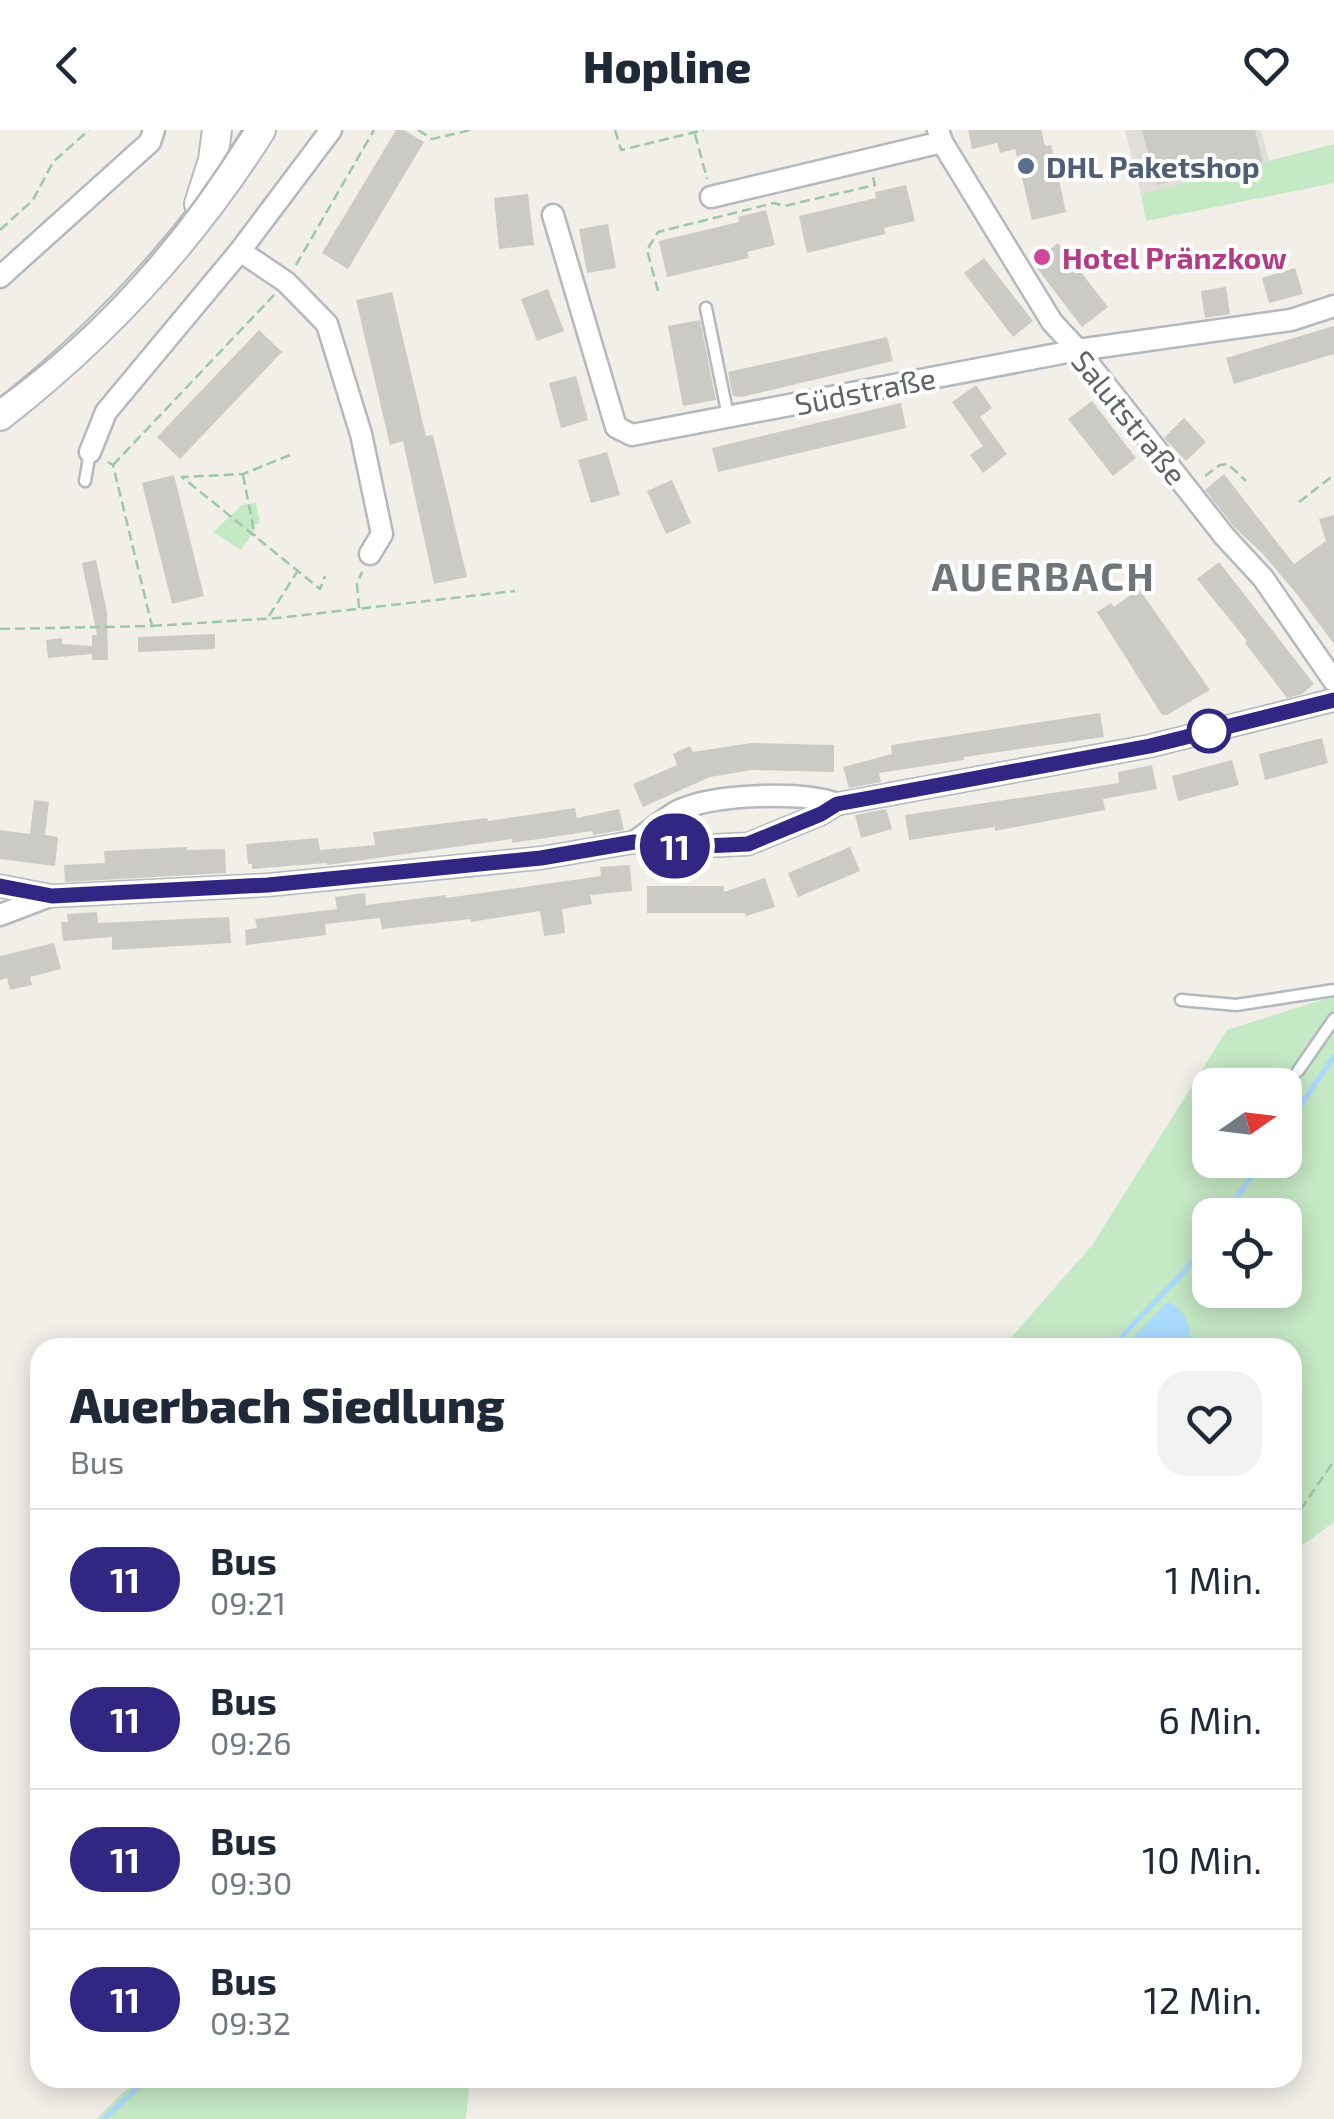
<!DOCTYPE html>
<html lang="de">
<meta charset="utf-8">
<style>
:root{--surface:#fff;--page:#f2f2f3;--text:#1f2937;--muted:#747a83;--line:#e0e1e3}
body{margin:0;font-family:"Exo 2",sans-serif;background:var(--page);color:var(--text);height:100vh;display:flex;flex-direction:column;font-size:38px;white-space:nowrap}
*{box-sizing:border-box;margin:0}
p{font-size:32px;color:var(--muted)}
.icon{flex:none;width:55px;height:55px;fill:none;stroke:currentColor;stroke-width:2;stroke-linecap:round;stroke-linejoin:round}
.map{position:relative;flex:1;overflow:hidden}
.sheet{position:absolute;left:30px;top:1208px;width:1272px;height:750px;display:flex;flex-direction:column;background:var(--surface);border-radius:30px;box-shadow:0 5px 25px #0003}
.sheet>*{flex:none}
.badge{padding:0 20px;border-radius:32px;font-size:35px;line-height:65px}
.needle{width:65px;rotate:76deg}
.tools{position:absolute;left:1192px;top:938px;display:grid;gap:20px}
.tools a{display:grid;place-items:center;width:110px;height:110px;border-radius:20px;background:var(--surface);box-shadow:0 5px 25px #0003;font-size:50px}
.map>.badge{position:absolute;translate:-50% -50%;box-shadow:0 0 0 5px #fff}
.round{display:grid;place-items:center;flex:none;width:105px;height:105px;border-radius:30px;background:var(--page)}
.headline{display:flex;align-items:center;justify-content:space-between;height:170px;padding:0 40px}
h1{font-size:48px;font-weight:800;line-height:75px}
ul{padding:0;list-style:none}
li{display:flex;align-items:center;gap:30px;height:140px;padding:0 40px;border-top:2px solid var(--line)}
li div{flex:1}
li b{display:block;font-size:38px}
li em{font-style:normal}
li .badge{min-width:110px;font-weight:700;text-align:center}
header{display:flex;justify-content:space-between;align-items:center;height:130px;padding:0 40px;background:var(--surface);font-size:45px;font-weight:800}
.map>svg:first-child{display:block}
</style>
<header><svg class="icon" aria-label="back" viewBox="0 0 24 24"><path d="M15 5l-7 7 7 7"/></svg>Hopline<svg class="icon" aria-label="heart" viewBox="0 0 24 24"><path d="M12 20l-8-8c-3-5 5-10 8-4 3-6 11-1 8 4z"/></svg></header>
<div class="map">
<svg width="1334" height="1989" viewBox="0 0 1334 1989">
<rect width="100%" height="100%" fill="#f1efe8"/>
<polygon fill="#e0deda" points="1125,0 1261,0 1269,31 1141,64"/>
<g fill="#c5e8c5" fill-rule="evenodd">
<polygon points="1334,14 1334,53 1146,91 1141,64"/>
<polygon points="256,373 260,393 254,395 255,400 241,420 213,402 242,375"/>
<path d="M1334,866V1392L1293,1422L1292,1218H1002L1093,1114L1227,900ZM1210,955H1285V1030H1210ZM1210,1085H1285V1160H1210Z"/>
<polygon points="138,1948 470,1948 466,1989 96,1989"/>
</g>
<path fill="#aadaff" d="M1167,1172C1185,1177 1193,1201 1190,1217H1124Z"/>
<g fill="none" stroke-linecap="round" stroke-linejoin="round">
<g stroke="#aadaff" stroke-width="5">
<polyline points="1285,998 1334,926"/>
<polyline points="1224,1085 1263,1030"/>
<polyline points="1110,1218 1185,1141 1210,1105"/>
<polyline points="104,1989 148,1948"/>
</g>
</g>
<g fill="#cccac5">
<polygon points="396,0 404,0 424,12 348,139 322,123"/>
<polygon points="968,0 1041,0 1045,16 1051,15 1066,82 1032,90 1015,19 1000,23 997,13 972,19"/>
<polygon points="1142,0 1255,0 1263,32 1247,36 1246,31 1157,55"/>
<polygon points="906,55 915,91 884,98 885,104 807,123 799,86 876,68 875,62"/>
<polygon points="528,64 534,115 499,119 494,68"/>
<polygon points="766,80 775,115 747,122 749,128 667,147 659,111 739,92 738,87"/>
<polygon points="608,94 616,138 587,143 579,99"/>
<polygon points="1058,113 1108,177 1082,197 1033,133"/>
<polygon points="984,128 1033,191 1013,207 964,143"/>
<polygon points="1295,138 1303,164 1269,173 1262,148"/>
<polygon points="1226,157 1230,184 1205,188 1201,161"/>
<polygon points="548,159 564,201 537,211 521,169"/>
<polygon points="392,162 426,306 433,305 467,447 434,454 403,311 390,315 356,170"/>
<polygon points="700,190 716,270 683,276 668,196"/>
<polygon points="1334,196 1334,224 1234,254 1226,228"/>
<polygon points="259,200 282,222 180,329 157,307"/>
<polygon points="887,207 893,231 742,267 733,266 728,242"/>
<polygon points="576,246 588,290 561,298 549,253"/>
<polygon points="976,255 992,278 980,287 1007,324 983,343 970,325 983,316 952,272"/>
<polygon points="1092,271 1136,328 1113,346 1068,289"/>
<polygon points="901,273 906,298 718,342 712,318"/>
<polygon points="1184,288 1206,312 1186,331 1164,308"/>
<polygon points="607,322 620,365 591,373 578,330"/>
<polygon points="1224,344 1294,434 1326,411 1319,389 1334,385 1334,514 1299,467 1263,424 1235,398 1205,360"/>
<polygon points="174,345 204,466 172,474 142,353"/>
<polygon points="672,350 691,393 666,404 647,361"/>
<polygon points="96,430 107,482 108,530 92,530 92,524 48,528 46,510 62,508 62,514 92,516 92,505 97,505 82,433"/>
<polygon points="1219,432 1314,554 1302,564 1287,568 1245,513 1247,511 1197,449"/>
<polygon points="1139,459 1210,560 1167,585 1162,585 1097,482 1111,473 1114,477"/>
<polygon points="215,504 215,519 138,522 138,507"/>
<polygon points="1100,583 1104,607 964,627 964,630 879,643 881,652 849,658 843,637 892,624 891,615"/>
<polygon points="1322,608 1328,633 1265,650 1259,624"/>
<polygon points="751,613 834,615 834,642 752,640 710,647 643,677 633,654 677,635 673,624 690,616 693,622"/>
<polygon points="1232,630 1239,655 1178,671 1172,646"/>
<polygon points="1152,635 1157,659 1103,669 1105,680 995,701 995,697 909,710 905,685 1119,653 1118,642"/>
<polygon points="34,670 49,672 45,705 58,707 55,736 0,729 0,700 30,704"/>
<polygon points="575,678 577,688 619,679 624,700 593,705 592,701 512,713 512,709 327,735 327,733 252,739 252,734 248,734 246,714 318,708 320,720 375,715 373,702 487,688 488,691"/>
<polygon points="886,679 892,699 861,708 855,685"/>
<polygon points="187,717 187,720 225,719 226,743 65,752 64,735 105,733 104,721"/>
<polygon points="850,717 860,741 798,767 788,743"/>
<polygon points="630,735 632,761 590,765 592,774 562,779 565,803 544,806 540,781 471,792 471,789 382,799 380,788 325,794 326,805 246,815 245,800 257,798 255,789 337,779 335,767 365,763 366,775 446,765 446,768 601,746 600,737"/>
<polygon points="765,748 775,777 746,786 745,783 647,783 647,756 724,756 724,762"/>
<polygon points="97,782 98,793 229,787 231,813 112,820 112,807 63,811 61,792 68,792 67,784"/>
<polygon points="54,813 61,839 30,847 32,855 10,860 7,848 0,850 0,826"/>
</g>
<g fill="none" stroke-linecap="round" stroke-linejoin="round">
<g stroke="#b5b8bc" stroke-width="15">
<g id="lane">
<polyline points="706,178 728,286"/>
<polyline points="85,351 90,322"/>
<polyline points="1181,870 1236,875 1334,860"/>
<polyline points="1298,941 1334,889"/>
</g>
</g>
<g stroke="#b5b8bc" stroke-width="25">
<g id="street">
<polyline points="938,0 942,12 1052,192 1078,220 1225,407 1263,448 1334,551"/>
<polyline points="711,67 942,12"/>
<polyline points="553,85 616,297 632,305 1078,220 1291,190 1334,176"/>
<polyline points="240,121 286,152 327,194 361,304 382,404 370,424"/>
<polyline points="0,147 150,12 154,0"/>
<polyline points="90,322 106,282 240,121 331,0"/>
<path d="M634,712C649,702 664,688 680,680C715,664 802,661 837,674"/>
<polyline points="0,756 52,766 268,755 541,728 634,712 684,717 748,714 821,684 837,674 1150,616 1334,570"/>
<polyline points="0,785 50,766"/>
</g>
</g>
<g stroke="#b6babf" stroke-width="32">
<g id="secondary">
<polyline points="199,74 213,30 217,0"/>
<path d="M0,286C103,206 191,111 261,0"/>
</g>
</g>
<g stroke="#9cc7a9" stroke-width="2.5" stroke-dasharray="10 5" stroke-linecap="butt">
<polyline points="418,0 432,9 471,0"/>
<polyline points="615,0 621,20 704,0"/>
<polyline points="695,4 707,49"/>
<polyline points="0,100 33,70 53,32 89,0"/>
<polyline points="296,135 374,0"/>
<polyline points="658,161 647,120 658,102 774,73 784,76 875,55 873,47"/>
<polyline points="290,325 243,344 182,347 320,459 325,446"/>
<polyline points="113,335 274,165"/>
<polyline points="243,345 255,406"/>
<polyline points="1205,346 1220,335 1228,334 1246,351"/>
<polyline points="1299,372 1334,345"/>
<polyline points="359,478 357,454 362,442"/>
<polyline points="269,486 297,442"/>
<polyline points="152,496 277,488 515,461"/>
<polyline points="0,499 152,496 113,335 108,332"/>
<polyline points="1292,1392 1334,1331"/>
</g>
<use href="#lane" stroke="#fff" stroke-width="10"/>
<use href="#street" stroke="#fff" stroke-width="20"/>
<use href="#secondary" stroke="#fff" stroke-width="28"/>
<path stroke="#b6b7b8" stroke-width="2.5" d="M0,267C97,197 181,102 242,0"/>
</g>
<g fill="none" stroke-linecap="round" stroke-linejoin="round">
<g stroke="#fff" stroke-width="22">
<polyline id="line" points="0,756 52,766 268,755 541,728 634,712 684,717 748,714 821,684 837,674 1150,616 1334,570"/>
</g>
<use href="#line" stroke="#312783" stroke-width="15"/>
</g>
<circle fill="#5c6f8a" stroke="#fff" stroke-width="4" cx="1026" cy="36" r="10"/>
<circle fill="#d1479c" stroke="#fff" stroke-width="4" cx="1042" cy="127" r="10"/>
<circle fill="#fff" stroke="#312783" stroke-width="5" cx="1209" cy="601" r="20"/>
<g text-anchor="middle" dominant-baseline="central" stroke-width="8" stroke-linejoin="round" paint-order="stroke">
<g font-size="30" font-weight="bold" fill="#4e5e75" stroke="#fff" text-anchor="start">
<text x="1046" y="36">DHL Paketshop</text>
</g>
<g font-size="30" font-weight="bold" fill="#b23c85" stroke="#fff" text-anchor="start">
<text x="1062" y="127">Hotel Pränzkow</text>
</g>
<g font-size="30" fill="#5f6368" stroke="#fff">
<text transform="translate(865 260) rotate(-11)">Südstraße</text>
<text transform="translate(1130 287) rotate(51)">Salutstraße</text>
</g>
<g font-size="40" font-weight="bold" letter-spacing="2.5" fill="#70757a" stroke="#fff">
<text x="1044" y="445">AUERBACH</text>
</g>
</g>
</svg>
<div class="tools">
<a><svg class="needle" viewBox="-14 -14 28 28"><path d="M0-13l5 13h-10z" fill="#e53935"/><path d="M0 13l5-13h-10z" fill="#747a83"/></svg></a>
<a><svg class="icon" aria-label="locate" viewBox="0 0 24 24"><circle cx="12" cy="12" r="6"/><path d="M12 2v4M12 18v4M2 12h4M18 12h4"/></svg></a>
</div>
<b class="badge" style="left:675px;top:716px;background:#312783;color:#fff">11</b>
<section class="sheet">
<div class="headline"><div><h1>Auerbach Siedlung</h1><p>Bus</p></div><a class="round"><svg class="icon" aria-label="heart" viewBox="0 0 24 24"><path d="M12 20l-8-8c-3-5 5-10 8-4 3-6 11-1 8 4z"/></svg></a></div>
<ul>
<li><span class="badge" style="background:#312783;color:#fff">11</span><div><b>Bus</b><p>09:21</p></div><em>1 Min.</em></li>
<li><span class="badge" style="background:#312783;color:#fff">11</span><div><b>Bus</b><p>09:26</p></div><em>6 Min.</em></li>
<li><span class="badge" style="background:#312783;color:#fff">11</span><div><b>Bus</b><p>09:30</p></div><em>10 Min.</em></li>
<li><span class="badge" style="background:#312783;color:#fff">11</span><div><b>Bus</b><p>09:32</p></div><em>12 Min.</em></li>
</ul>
</section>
</div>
